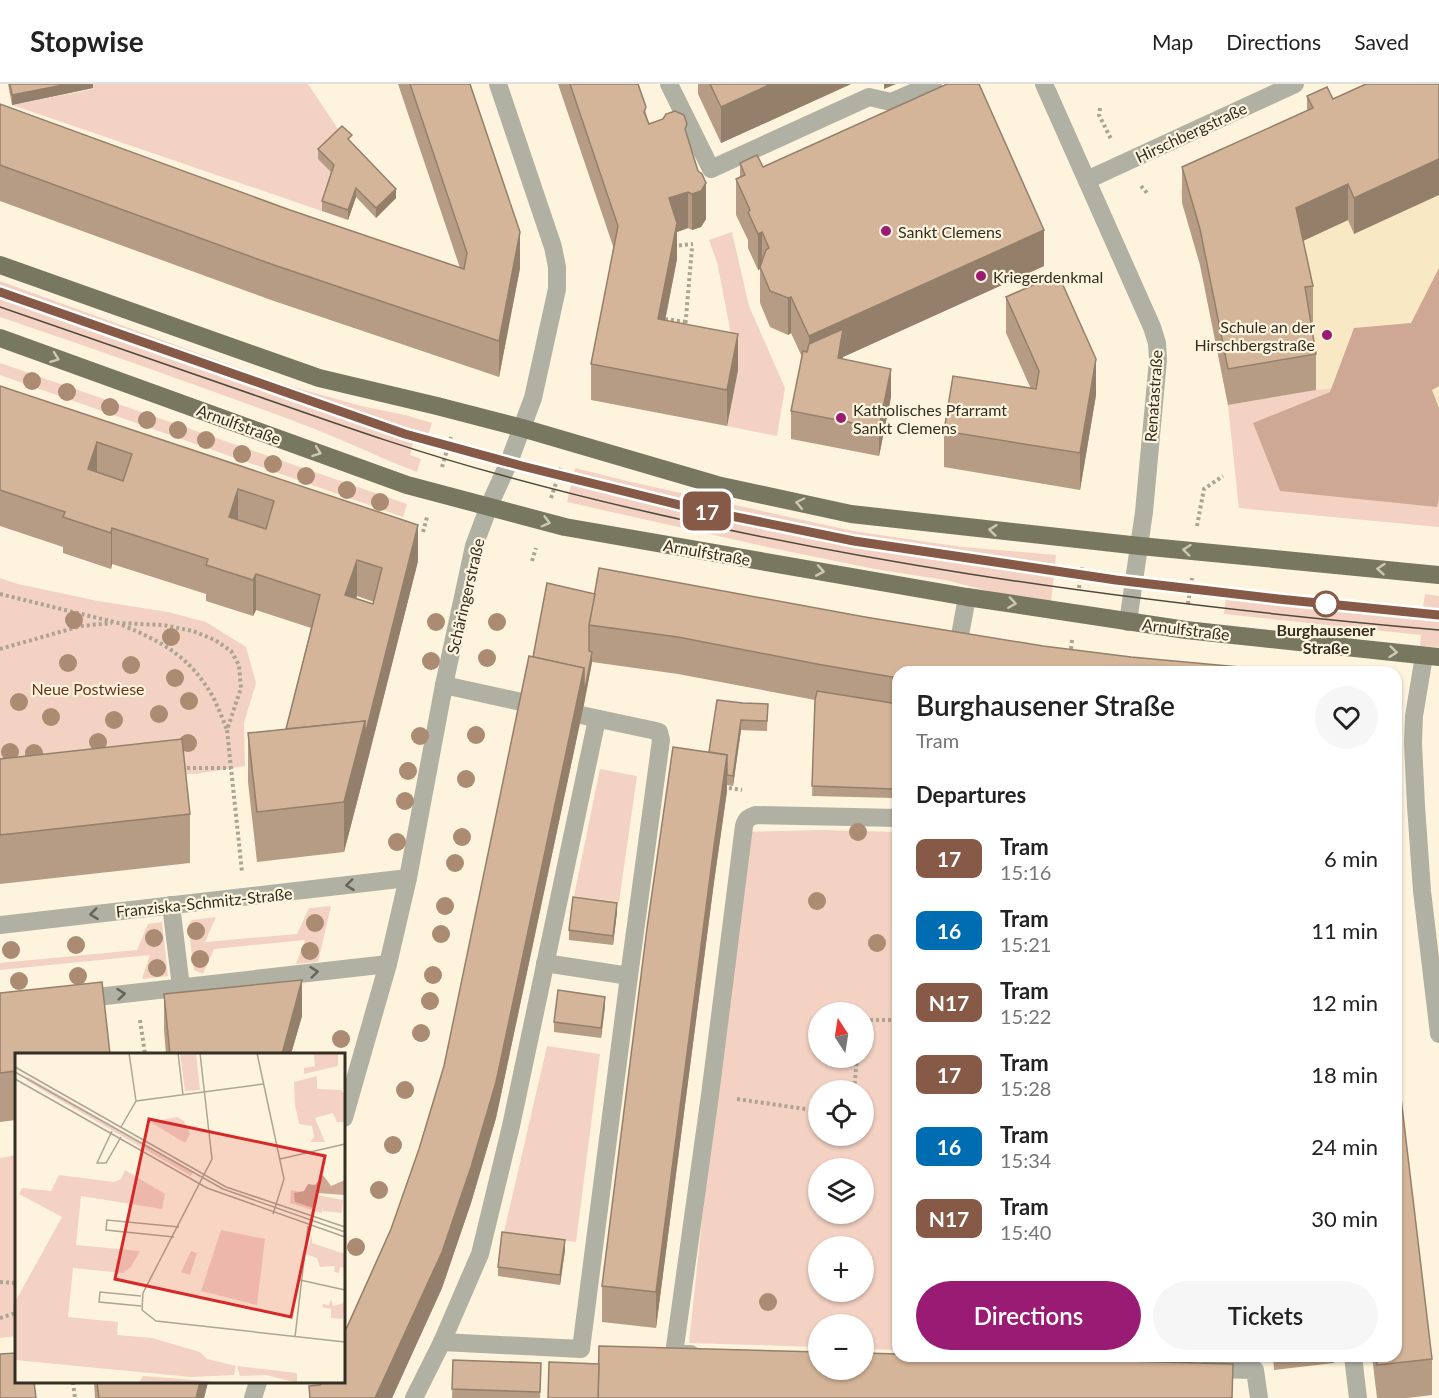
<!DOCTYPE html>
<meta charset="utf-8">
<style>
:root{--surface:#fff;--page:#f6f6f6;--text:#222;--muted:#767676;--line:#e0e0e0;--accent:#991b73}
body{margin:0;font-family:Lato,sans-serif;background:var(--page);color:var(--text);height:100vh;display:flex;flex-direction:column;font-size:22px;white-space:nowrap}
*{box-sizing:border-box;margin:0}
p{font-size:20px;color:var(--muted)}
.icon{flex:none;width:33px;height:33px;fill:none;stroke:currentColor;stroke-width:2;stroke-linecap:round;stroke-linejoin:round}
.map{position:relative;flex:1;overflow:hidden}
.drawer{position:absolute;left:892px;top:582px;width:510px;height:696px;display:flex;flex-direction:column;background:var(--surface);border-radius:18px;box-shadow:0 2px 4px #0004}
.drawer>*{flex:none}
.badge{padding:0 12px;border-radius:9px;font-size:21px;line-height:39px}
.needle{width:39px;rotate:348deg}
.buttons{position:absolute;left:808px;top:918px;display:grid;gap:12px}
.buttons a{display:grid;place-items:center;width:66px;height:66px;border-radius:50%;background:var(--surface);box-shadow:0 2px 4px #0004;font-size:30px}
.map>.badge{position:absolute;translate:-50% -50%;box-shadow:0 0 0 3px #fff}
h2{padding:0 24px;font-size:22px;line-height:54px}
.round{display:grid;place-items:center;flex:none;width:63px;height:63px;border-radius:32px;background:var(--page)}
.summary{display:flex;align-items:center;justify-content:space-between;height:102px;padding:0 24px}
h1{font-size:28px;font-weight:600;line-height:45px}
.button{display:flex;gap:12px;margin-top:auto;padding:12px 24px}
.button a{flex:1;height:69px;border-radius:36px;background:var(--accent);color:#fff;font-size:24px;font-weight:600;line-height:69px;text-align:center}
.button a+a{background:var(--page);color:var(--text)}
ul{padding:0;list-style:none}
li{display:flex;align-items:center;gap:18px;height:72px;padding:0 24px}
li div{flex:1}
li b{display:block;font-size:22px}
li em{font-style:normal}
li .badge{min-width:66px;font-weight:700;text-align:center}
header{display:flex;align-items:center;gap:36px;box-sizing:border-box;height:84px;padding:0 30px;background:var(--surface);border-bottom:2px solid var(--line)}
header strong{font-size:28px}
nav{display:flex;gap:33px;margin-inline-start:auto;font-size:21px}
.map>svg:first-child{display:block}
</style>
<header>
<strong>Stopwise</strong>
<nav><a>Map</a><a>Directions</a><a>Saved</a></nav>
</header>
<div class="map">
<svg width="1439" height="1314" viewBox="0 0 1439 1314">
<rect width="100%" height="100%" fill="#fef4dd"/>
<polygon fill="#f9e8c4" points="1412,0 1439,0 1439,443 1239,424 1228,321 1200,181 1179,106"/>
<g fill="#f3d1c3" fill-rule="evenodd">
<polygon points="92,0 308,0 342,51 334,90 322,127 12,21 93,5"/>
<polygon points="732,148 749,222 785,304 777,352 727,342 738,286 717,178 709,156"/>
<path d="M0,197L283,300L361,322L405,331L432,339L428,351L416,348L410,371L421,375L417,388C380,374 344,356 307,342C206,304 103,268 0,233Z"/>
<polygon points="0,279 407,420 403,433 0,291"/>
<polygon points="1419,296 1439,336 1439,443 1239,424 1228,321 1316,306"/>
<polygon points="575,384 631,398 853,447 962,463 1056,471 1051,518 996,509 945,496 875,485 781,466 567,418"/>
<polygon points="0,494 18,500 98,517 168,528 206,538 246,563 256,599 244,639 245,682 196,690 58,692 0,698"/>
<polygon points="1227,504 1423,524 1425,510 1439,512 1439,563 1420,562 1421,551 1224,530"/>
<polygon points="600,685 637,692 619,818 574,812"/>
<path d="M821,746L898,748V1266L864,1265V1240H819V1263L689,1259L743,748ZM819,928H864V974H819ZM819,1006H864V1052H819ZM819,1084H864V1130H819ZM819,1162H864V1208H819Z"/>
<polygon points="331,822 318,878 296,880 305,856 214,865 203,890 194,886 188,842 192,836 216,833 205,858 297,850 309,824"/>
<polygon points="162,838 168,892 142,895 150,871 0,886 0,879 137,866 148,840"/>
<polygon points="547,962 600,970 576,1158 504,1148"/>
<polygon points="16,1071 16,1252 0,1254 0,1074"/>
</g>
<polygon fill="#cea795" points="1439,184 1439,302 1432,306 1439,324 1439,415 1437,423 1280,407 1253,339 1330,308 1354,244 1411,239"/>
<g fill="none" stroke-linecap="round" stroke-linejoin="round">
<g stroke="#aca492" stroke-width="4" stroke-dasharray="3 3" stroke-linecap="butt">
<polyline points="1100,24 1099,31 1111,55"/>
<polyline points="1141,102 1148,110"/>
<polyline points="673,162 693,160"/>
<polyline points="665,235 686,238"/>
<polyline points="685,245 692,164"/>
<polyline points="442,383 451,353"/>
<polyline points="551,414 561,384"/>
<polyline points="1197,442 1204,405 1223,392"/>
<polyline points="423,448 427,433"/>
<polyline points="532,477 536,464"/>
<polyline points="1079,504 1082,482"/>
<polyline points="0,510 118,539 163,541 193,547 215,556 231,567 239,581 241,604 227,646 231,684"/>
<polyline points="1188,520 1192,494"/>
<path d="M122,541C163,558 192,574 214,615C219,625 223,636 227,646"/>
<polyline points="0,565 81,542 112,539"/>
<polyline points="1071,565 1072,556"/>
<polyline points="181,684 231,684 242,788"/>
<polyline points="723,703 742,706"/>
<polyline points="140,936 145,970"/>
<polyline points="864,936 898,936"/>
<polyline points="854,1006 857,974"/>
<polyline points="737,1015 819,1027"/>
<polyline points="0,1198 16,1199"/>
<polyline points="0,1234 16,1229"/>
<polyline points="73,1298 75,1314"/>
</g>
<g stroke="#b0b0a3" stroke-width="18">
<polyline points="669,0 711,85 869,13 891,18 933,0"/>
<polyline points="1044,0 1152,243 1157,259 1158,276 1144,428 1128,538"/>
<polyline points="1087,96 1295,0"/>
<polyline points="1424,572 1414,632 1413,659 1416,722 1422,807 1439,950"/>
<polyline points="956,573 967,513"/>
<polyline points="444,601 526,619"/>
<polyline points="581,631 656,647 659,648 661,656 629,892 581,1265 442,1258 480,1170 511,1042 597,635"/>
<polyline points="171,821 181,903"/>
<polyline points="0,841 408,794"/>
<polyline points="545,879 629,892"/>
<polyline points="79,915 388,880"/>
<polyline points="344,1034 388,880 408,794 444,601 474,462 489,422 509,378 533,314 557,205 557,183 553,163 498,0"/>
<path d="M691,1270H674L710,1011L744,742C746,735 749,733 756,731L898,734"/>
<polyline points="1353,1272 1358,1314"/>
<polyline points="1208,1285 1255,1286 1259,1314"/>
<polyline points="253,1314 258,1298"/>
<polyline points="414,1314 442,1258"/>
</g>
<g stroke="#787760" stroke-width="18">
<polyline points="0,181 319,294 437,322 522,344 717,401 851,430 1140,462 1439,491"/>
<polyline points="0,254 407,401 565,443 967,513 1186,546 1439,573"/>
</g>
<g stroke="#4e493c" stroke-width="1.5">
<polyline points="0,208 405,349 509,378 692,424 854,457 1134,499 1439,532"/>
<path d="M0,223C87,253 173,283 260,313C340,341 419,369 501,391C807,475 1123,518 1439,546"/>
</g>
</g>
<g fill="#ac8b73">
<circle cx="32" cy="297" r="9"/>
<circle cx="67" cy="308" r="9"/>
<circle cx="110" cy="323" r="9"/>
<circle cx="147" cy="336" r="9"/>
<circle cx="178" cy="346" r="9"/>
<circle cx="206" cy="356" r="9"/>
<circle cx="242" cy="370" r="9"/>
<circle cx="273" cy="380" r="9"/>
<circle cx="306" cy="392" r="9"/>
<circle cx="347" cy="406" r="9"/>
<circle cx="380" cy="418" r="9"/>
<circle cx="74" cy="536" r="9"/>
<circle cx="436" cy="538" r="9"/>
<circle cx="497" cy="538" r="9"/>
<circle cx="171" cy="553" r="9"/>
<circle cx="487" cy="574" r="9"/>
<circle cx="431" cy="577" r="9"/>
<circle cx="68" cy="579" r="9"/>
<circle cx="131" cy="581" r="9"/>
<circle cx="175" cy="594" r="9"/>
<circle cx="189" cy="617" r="9"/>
<circle cx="19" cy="618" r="9"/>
<circle cx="159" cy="630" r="9"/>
<circle cx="51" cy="633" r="9"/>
<circle cx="114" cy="636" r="9"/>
<circle cx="476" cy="651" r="9"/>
<circle cx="420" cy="652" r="9"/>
<circle cx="98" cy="658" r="9"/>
<circle cx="188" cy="659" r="9"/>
<circle cx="10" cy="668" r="9"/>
<circle cx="34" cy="669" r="9"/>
<circle cx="408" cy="687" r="9"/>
<circle cx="466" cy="695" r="9"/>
<circle cx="405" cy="717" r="9"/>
<circle cx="858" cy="748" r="9"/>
<circle cx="462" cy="753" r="9"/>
<circle cx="397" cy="758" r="9"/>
<circle cx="455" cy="779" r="9"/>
<circle cx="817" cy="817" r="9"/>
<circle cx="445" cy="822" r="9"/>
<circle cx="315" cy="839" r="9"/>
<circle cx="196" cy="847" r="9"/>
<circle cx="441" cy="850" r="9"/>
<circle cx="154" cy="854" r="9"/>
<circle cx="877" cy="859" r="9"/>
<circle cx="76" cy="861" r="9"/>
<circle cx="11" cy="866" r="9"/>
<circle cx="310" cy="867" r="9"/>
<circle cx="200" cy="875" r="9"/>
<circle cx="157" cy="884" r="9"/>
<circle cx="433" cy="891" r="9"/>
<circle cx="78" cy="892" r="9"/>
<circle cx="19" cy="897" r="9"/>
<circle cx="430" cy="917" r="9"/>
<circle cx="421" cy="949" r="9"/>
<circle cx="341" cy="955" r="9"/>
<circle cx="405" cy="1006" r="9"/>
<circle cx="393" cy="1061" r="9"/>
<circle cx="379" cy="1106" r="9"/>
<circle cx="356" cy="1163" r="9"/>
<circle cx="768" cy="1218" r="9"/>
</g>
<g fill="#b69c84" fill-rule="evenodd">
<polygon points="8,0 93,0 93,4 12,21"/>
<polygon points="398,0 470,0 520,184 499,293 271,216 0,117 0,20 290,126 460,184"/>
<polygon points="558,0 638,0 649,40 687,53 706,135 701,143 692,146 688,144 677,148 677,175 665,237 738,286 727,342 591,316 591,280 614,165"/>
<polygon points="698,0 851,0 721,59 698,10"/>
<polygon points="1366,0 1354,150 1348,136 1303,157 1313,202 1313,238 1311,239 1316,270 1316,306 1228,321 1200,181 1182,119 1182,83 1307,27 1307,12 1333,15"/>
<polygon points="352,59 396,114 376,134 356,113 348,136 322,127 322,117 331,88 318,75 318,65"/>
<polygon points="740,79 763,83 1044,182 843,273 843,275 891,313 879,372 791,355 791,327 802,273 791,249 788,251 770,243 760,219 760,185 758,186 748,164 748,156 736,131 736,95 740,93"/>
<polygon points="1006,213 1096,311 1080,406 944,383 944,347 1031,305 1006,249"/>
<path d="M0,302L418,477L365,687L344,768L257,778L248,698V649L286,645L311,544L256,526L253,532L206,517V510L112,480L111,485L63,469V463L0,442ZM357,512L374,518L373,520L356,514Z"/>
<polygon points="547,499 898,588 898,687 894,714 812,712 815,616 678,590 592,578 584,620 496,1034 471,1119 442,1204 392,1314 309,1314 309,1302 320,1301 391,1145 419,1065 444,982 533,573"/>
<polygon points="743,619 768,620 767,647 741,646 733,702 727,701 727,707 714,798 656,1244 602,1238 602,1202 709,668"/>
<polygon points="0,675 190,730 190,779 0,800"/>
<polygon points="617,828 613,861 569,856 569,846"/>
<polygon points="0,909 16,970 16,1036 0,1038"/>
<polygon points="164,910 302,932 291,970 166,970 164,946"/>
<polygon points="605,922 601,954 554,948 554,938"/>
<polygon points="565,1166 560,1201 498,1192 498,1183"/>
<polygon points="1273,1272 1334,1272 1334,1279 1274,1286"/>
<polygon points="1372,1272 1396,1272 1432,1275 1432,1311 1407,1314 1377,1314"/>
<polygon points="453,1276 541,1289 540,1314 452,1314"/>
<polygon points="94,1298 208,1298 204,1314 95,1314"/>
</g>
<g fill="#947f6b">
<polygon points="68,0 93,0 93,4 12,21 12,11"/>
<polygon points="771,0 851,0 721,59 721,23"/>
<polygon points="884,0 896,0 884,5"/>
<polygon points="1439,75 1439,111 1354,150 1354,114"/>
<polygon points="706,99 706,135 701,143 692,146 692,110"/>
<polygon points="1348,100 1348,136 1296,160 1296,124"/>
<polygon points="356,104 356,113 348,136 348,126"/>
<polygon points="396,105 396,114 376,134 376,124"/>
<polygon points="688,108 688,144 677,148 677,175 658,272 658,235 669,114"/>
<polygon points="1044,146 1044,182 843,273 838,302 809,288 809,252"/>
<polygon points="520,148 520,184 499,293 499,257"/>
<polygon points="762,148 762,184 758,186 758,150"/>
<polygon points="791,213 791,249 788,251 788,214"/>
<polygon points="738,250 738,286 727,342 727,306"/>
<polygon points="1096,275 1096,311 1080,406 1080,369"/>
<polygon points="891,285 891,313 879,372 879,344"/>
<polygon points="97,358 97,394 88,385"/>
<polygon points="238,405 238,441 229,433"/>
<polygon points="418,441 418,477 365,687 344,768 344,718"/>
<polygon points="112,444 112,480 111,485 111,449"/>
<polygon points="357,476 357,512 345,547 345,511"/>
<polygon points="256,490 256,526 253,532 253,496"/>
<polygon points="592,568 592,578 584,620 496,1034 471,1119 442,1204 392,1314 375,1314 584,584"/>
<polygon points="741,636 741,646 733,702 733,692"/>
<polygon points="727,671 727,707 714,798 656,1244 656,1208 714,762"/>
<polygon points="898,677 898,687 894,714 894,705"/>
<polygon points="617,819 617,828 613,861 613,852"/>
<polygon points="302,896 302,932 291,970 282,970"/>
<polygon points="605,913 605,922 601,954 601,944"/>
<polygon points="565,1156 565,1166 560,1201 560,1191"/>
<polygon points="200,1298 208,1298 204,1314 196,1314"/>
</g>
<g fill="#d4b599" stroke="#947f6b" stroke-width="1.5" fill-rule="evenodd">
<polygon points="10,0 68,0 12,11"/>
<polygon points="410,0 470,0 520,148 499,257 271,180 0,81 0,20 290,126 464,185 467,169"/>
<polygon points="570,0 638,0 646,23 644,28 649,40 663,35 666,30 675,27 684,31 687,40 685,45 698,87 702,90 706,99 701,107 692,110 688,108 669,114 677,139 658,235 738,250 727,306 591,280 618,142"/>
<polygon points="710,0 771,0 721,23"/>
<polygon points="947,0 979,0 1044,146 809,252 791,213 788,214 770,207 760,183 766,166 769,164 762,148 758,150 748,128 750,126 736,95 745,91 740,79 757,71 763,83"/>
<polygon points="1366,0 1439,0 1439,75 1354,114 1348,100 1296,124 1313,202 1305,203 1316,270 1228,285 1200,145 1182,83 1313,24 1307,12 1327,3 1333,15"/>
<polygon points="342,42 352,51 348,55 396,105 376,124 356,104 348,126 322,117 334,81 318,65"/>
<polygon points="1058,190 1096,275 1080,369 944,347 953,292 1036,305 1039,287 1006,213"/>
<polygon points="843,245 838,274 891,285 879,344 791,327 803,267 807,268 809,260"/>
<path d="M0,302L418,441L365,651V637L286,645L320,511L256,490L253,496L206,481L208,475L112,444L111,449L63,433L65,428L0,406ZM97,358L132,370L123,397L88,385ZM238,405L274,417L266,445L229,433ZM357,476L382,484L373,520L345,511Z"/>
<polygon points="599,484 865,533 1043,562 1131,573 1295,588 898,588 898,594 817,580 678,553 589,541"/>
<polygon points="547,499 595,510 589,541 589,567 592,568 584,611 584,584 533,573"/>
<polygon points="529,572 584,584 496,998 471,1083 442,1168 375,1314 310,1314 309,1302 320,1301 322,1298 344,1298 344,1250 391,1145 419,1065 444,982"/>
<polygon points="817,607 898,620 898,677 894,705 812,702 815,616"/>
<polygon points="717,616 743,619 768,620 767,637 741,636 733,692 727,691 727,671 709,668"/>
<polygon points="365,637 344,718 257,728 248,649"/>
<polygon points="182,655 190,730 0,751 0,675"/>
<polygon points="673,663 727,671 714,762 656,1208 602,1202 647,844"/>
<polygon points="573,813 617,819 613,852 569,846"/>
<polygon points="302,896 282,970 170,970 164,910"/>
<polygon points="102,898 110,970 16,970 16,987 0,989 0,909"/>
<polygon points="558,906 605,913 601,944 554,938"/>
<polygon points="1396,972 1432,1275 1377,1281 1376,1272 1396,1272"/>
<polygon points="502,1148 565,1156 560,1191 498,1183"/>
<polygon points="599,1262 819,1268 819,1286 864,1286 864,1269 898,1270 898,1272 960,1272 1233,1280 1232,1314 598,1314"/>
<polygon points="16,1269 16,1298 34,1298 36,1314 0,1314 0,1270"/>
<polygon points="1274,1272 1310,1272 1274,1276"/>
<polygon points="453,1276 541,1279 540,1308 452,1305"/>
<polygon points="549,1278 599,1280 598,1314 548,1314"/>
<polygon points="97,1298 200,1298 196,1314 99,1314"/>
</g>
<defs><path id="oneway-chevron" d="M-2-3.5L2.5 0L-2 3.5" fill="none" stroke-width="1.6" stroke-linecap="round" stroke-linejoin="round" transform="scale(1.5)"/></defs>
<g stroke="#cfc8b1">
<use href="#oneway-chevron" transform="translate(55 274) rotate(20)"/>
<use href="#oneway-chevron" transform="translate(317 368) rotate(20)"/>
<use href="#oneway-chevron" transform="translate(800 419) rotate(-168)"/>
<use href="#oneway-chevron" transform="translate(546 438) rotate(15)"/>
<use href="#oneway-chevron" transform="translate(993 446) rotate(-174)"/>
<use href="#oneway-chevron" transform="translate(1187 466) rotate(-174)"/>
<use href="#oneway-chevron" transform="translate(1381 485) rotate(-175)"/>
<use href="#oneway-chevron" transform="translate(820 487) rotate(10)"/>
<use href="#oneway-chevron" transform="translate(1012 519) rotate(8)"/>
<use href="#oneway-chevron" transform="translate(1393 568) rotate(6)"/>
</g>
<g stroke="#666357">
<use href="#oneway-chevron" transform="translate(350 801) rotate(173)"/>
<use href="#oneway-chevron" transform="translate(94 830) rotate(173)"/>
<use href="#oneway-chevron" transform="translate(314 888) rotate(-6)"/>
<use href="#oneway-chevron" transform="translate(121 910) rotate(-6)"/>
</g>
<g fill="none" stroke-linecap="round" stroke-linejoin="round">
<g stroke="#fff" stroke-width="14">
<polyline id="line" points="0,208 405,350 522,382 692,424 854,457 1116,496 1278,515 1439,531"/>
</g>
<use href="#line" stroke="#865a46" stroke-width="9"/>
</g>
<g fill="#991b73" stroke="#fef4dd" stroke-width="2">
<circle cx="886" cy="147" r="6"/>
<circle cx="981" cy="192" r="6"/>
<circle cx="1327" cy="251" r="6"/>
<circle cx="841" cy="334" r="6"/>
</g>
<circle fill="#fff" stroke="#865a46" stroke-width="3" cx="1326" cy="520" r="12"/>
<g text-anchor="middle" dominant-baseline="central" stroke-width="4.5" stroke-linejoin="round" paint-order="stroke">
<g font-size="16" fill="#342f24" stroke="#fef4dd">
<text transform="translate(1191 48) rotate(-25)">Hirschbergstraße</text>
<text transform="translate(1153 312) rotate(-86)">Renatastraße</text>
<text transform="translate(239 340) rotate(20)">Arnulfstraße</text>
<text transform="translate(707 468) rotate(10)">Arnulfstraße</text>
<text transform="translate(465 512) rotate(-77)">Schäringerstraße</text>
<text transform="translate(1186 545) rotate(7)">Arnulfstraße</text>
<text transform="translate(204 818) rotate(-6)">Franziska-Schmitz-Straße</text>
</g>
<g font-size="16" fill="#342f24" stroke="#fef4dd" text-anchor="start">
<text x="898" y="147">Sankt Clemens</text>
<text x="993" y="192">Kriegerdenkmal</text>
<text x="1315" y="242" text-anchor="end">Schule an der<tspan x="1315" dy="18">Hirschbergstraße</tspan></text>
<text x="853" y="325">Katholisches Pfarramt<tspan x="853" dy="18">Sankt Clemens</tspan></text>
</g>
<g font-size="16" font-weight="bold" fill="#342f24" stroke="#fef4dd">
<text x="1326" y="545">Burghausener<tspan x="1326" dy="18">Straße</tspan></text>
</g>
<g font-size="16" fill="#69351c" stroke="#fef4dd">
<text x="88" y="604">Neue Postwiese</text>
</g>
</g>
<g transform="translate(15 969)">
<rect width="330" height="330" fill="#fef4dd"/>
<path d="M165,0H181L185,37L170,38ZM299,0H323V13L289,21V15L300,13ZM302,23V36L326,37L330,41V69H322L318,60L300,65L310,89H295L299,84L297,73L284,71L280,52L279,29ZM13,24L178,119L176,123L34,41L11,27ZM162,64L169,68L175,81L170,90L135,69ZM110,117L150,141L147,156L66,143L61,192L125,198L116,214L108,220L58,215L53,264L103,269L102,282L137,285L185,299L192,306L221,313L219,322L176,324L0,307V249L47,164L4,141L7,135L36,138L44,122L99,129L106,126ZM276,137L328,147L327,160L308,158V152L307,160L275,150ZM206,177L250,186L242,252L186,238ZM297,182V190L330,201V215L325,214L324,220L319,219L320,213L305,214L302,205L291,201ZM176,198L182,200L175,222L166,219ZM316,246L318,253L330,250L328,266L316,265V256L307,254L308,251L314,252ZM222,313L282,320V330L251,322L225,323ZM128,323L192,328L201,330H124Z" fill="#f3d1c3"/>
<path d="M308,122L316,133L330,127V142L302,140L299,155L280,149L279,140L289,138L293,131L300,132Z" fill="#cea795"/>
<path fill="none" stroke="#ada593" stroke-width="1.5" d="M163,0L168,42M185,0L197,106L128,240L127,257L141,268L330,289M242,0L269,126L258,161M0,14L211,134L330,174M0,19L208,136L330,179M0,26L192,135L330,184M121,48L248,31M106,74L121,48L114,0M97,78L82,110H91L106,84M265,106L330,91M159,184L91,177L92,167L164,174M285,227L330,237M126,253L84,249L85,239L126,243M280,284L293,173"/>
<path fill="#d62828" fill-opacity="0.15" stroke="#d62828" stroke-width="3" d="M134,66L310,103L276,264L100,226Z"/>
<rect width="330" height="330" fill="none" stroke="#342f24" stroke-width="3"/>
</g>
</svg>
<div class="buttons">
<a><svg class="needle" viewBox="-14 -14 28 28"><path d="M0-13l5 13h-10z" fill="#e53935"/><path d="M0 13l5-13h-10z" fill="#767676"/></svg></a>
<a><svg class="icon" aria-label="locate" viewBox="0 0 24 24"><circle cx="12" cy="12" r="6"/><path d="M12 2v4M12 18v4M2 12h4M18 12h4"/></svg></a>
<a><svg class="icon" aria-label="layers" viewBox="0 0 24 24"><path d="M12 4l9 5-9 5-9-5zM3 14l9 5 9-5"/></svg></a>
<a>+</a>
<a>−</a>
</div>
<b class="badge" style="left:707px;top:427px;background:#865a46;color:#fff">17</b>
<section class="drawer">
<div class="summary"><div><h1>Burghausener Straße</h1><p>Tram</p></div><a class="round"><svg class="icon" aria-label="heart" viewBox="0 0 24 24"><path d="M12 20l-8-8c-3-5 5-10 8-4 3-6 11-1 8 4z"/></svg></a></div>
<h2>Departures</h2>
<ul>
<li><span class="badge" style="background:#865a46;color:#fff">17</span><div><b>Tram</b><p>15:16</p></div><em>6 min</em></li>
<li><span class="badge" style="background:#006cb2;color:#fff">16</span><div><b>Tram</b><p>15:21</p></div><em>11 min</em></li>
<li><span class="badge" style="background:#865a46;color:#fff">N17</span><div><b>Tram</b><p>15:22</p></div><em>12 min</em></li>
<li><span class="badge" style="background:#865a46;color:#fff">17</span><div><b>Tram</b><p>15:28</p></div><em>18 min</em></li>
<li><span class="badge" style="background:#006cb2;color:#fff">16</span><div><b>Tram</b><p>15:34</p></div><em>24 min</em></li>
<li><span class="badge" style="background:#865a46;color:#fff">N17</span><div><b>Tram</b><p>15:40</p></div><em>30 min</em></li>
</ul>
<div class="button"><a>Directions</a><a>Tickets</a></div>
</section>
</div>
